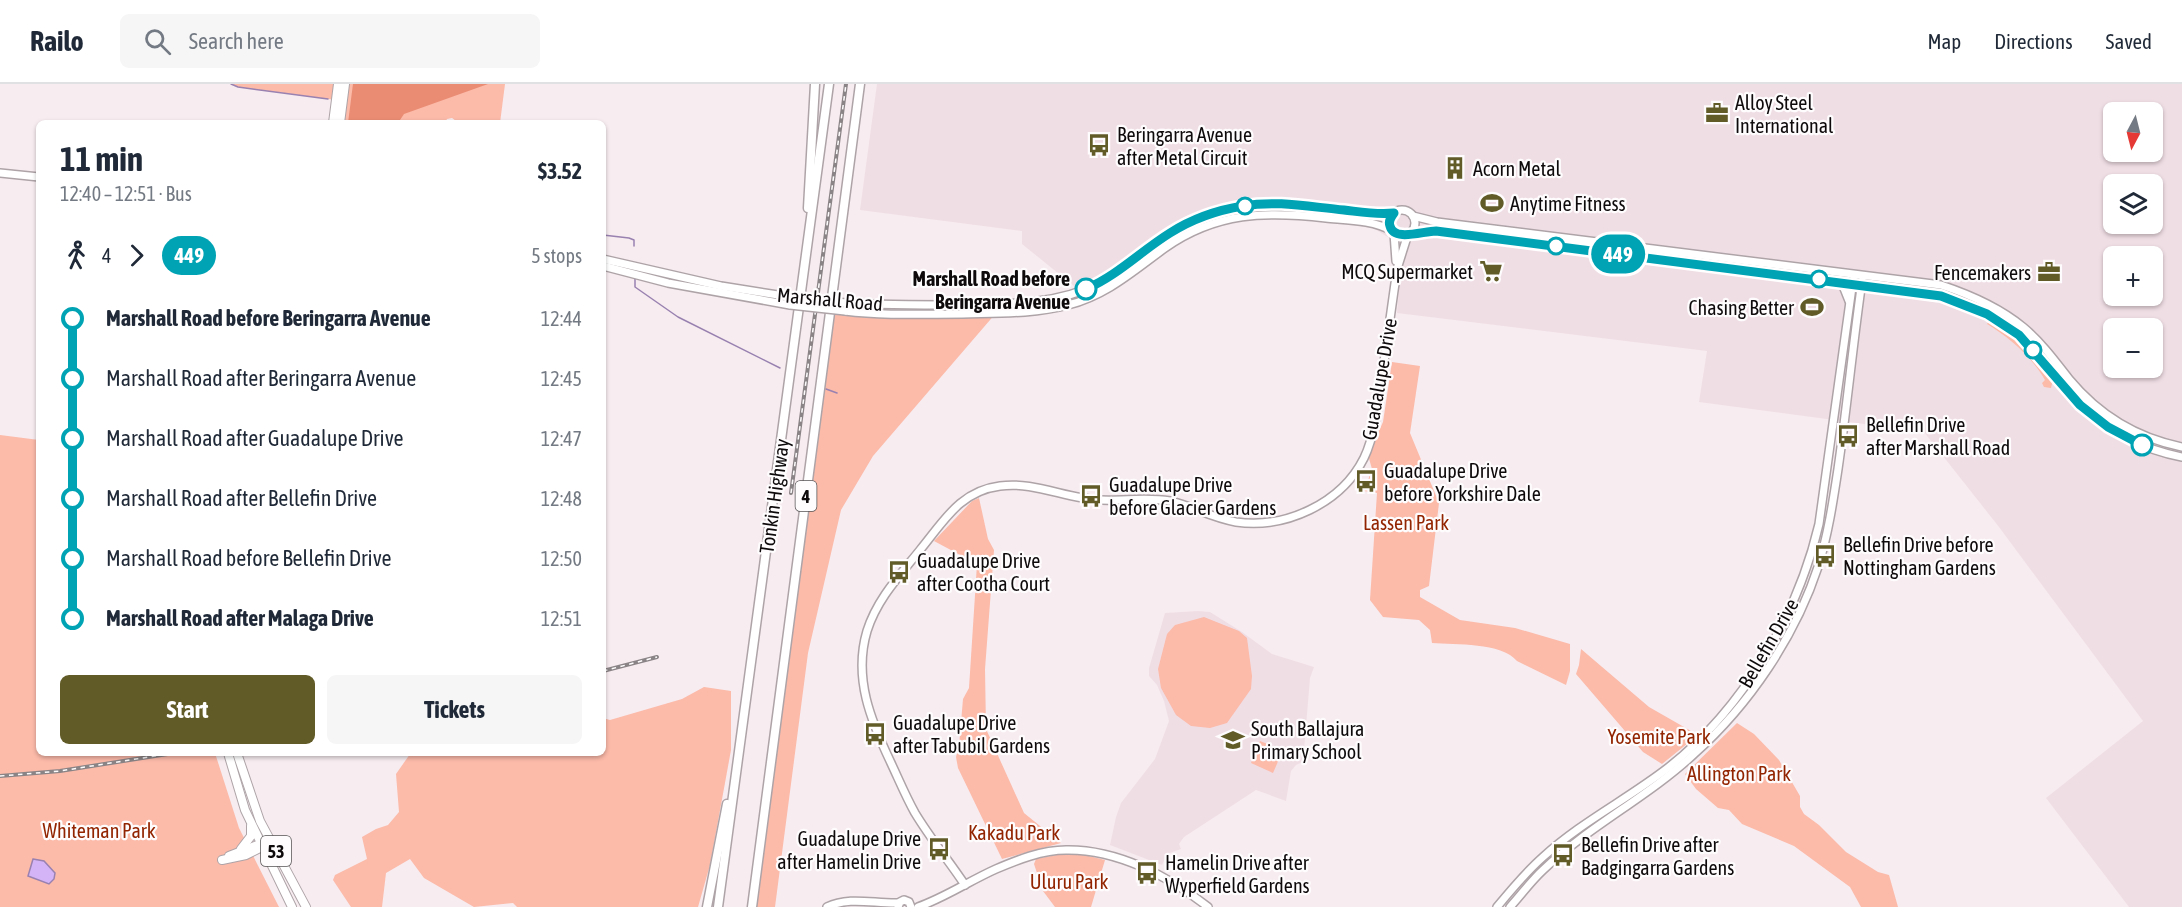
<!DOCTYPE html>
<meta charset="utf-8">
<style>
:root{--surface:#fff;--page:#f6f6f7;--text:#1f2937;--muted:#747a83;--line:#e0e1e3;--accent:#615b27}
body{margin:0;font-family:"Asap Condensed",sans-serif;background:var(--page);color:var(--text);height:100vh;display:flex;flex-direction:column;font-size:22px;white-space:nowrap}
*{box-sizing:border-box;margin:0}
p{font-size:20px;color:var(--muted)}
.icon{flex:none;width:33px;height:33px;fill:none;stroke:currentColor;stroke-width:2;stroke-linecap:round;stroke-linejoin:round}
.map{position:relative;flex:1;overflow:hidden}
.details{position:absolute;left:36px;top:36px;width:570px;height:636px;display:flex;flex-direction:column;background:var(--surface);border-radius:9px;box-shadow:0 2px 4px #0004}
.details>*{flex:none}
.badge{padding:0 12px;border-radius:20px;font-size:21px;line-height:39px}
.needle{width:39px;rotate:187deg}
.controls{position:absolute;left:2103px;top:18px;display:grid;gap:12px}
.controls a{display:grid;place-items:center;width:60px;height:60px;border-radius:9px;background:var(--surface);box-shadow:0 2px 4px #0004;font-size:30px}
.map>.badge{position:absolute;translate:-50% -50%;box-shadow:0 0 0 3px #fff}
.legs{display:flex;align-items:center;gap:9px;height:66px;padding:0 24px;font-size:20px}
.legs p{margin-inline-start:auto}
.head{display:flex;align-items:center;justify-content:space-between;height:102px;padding:0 24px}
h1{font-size:33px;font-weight:700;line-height:45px}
.primary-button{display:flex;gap:12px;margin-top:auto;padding:12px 24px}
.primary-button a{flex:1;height:69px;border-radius:9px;background:var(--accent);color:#fff;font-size:24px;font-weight:700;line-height:69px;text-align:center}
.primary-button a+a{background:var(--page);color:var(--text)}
ul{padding:0 24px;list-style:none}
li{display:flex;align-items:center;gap:21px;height:60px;font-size:22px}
li i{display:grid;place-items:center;width:9px;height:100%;margin:0 8px;background:currentColor}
li i::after{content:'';width:15px;height:15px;margin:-8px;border:4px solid;border-radius:50%;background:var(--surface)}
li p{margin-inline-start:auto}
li:first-child i{background:linear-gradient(#0000 50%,currentColor 0)}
li:last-child i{background:linear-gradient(currentColor 50%,#0000 0)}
header{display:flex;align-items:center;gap:36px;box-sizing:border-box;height:84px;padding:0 30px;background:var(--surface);border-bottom:2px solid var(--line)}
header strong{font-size:28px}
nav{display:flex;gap:33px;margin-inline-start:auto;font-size:21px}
.search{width:420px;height:54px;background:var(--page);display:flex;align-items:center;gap:15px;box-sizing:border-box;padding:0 21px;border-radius:9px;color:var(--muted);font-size:22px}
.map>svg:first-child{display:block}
</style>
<header>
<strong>Railo</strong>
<div class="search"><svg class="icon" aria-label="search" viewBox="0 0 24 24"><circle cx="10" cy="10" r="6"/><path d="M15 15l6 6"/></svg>Search here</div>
<nav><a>Map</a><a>Directions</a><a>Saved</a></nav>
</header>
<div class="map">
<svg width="2182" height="823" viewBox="0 0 2182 823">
<rect width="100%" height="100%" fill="#f7ecf0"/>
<g fill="#f0dee5" fill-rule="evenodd">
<path d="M877,0H2182V823H2129L2046,714L2143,637L1999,443L1924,348L1699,318L1707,267L1397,229L1399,205L1391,203L1394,171L1391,155L1373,144L1318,137L1263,133L1222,141L1205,146L1179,160L1109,209L1081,221L1074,202L1022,160V147L860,126ZM2114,28H2152V68H2114ZM2114,100H2152V140H2114ZM2114,172H2152V212H2114ZM2114,244H2152V284H2114Z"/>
<polygon points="1198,527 1210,528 1242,548 1272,570 1314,583 1310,594 1303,678 1296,681 1291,687 1286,717 1256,706 1184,753 1179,760 1181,765 1167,770 1162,781 1110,761 1116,733 1121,719 1155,675 1169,637 1164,617 1157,601 1149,592 1149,584 1165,529"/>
</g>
<g fill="#fcbaa9">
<polygon points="231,0 338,0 336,16 238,3"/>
<polygon points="345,0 505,0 500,39 459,39 452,34 447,35 445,39 340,39"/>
<polygon points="830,225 859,228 996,229 873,372 841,426 808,569 775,823 756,823"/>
<path d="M1990,235C2015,253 2034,271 2053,295L2051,304L2044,303L2042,299L2045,296C2032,273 2010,254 1987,240Z"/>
<path d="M1392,278L1420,282L1410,349L1439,419L1429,502L1420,506V513L1460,536L1515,544L1570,560V587L1566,601L1517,577C1501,558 1456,561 1432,559L1430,546L1419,536L1383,533L1370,516L1377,409L1364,407L1372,385L1368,371L1383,338Z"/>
<polygon points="0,351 39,356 39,669 215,669 239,744 279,823 0,823"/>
<polygon points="979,414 988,455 994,466 985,585 986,645 1024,729 1061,759 1002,775 958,684 956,673 959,662 963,615 969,604 977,480 934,457 972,417"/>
<polygon points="1204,533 1239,547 1247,554 1252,592 1251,605 1227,639 1210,644 1191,642 1176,631 1161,604 1158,585 1167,550 1175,541"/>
<polygon points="1581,565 1649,623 1698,651 1662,680 1643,668 1576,590 1579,581"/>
<polygon points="704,603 731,607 731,666 710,781 698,823 517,823 513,819 474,823 424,794 410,775 386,789 382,823 351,823 333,796 335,791 367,775 362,753 376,745 388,741 399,728 396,690 410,670 603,669 603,634 610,636 682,615"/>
<polygon points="1737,639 1754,650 1779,676 1800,712 1800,723 1804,730 1819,741 1846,768 1878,788 1889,791 1898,823 1861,823 1850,803 1794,762 1742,740 1729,726 1718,724 1696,705 1685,690"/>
<polygon points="1260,657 1283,666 1273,689 1251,679"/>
<polygon points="1061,770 1081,770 1105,776 1091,823 1055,823 1043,807 1034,780 1036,775"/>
</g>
<polygon fill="#ea8c73" points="353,0 488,0 404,30 398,39 348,39"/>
<polygon fill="#d4b4f6" stroke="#9981b0" stroke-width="1.5" points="33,775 44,777 55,789 54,795 49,800 28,792"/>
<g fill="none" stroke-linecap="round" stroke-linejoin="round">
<g stroke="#9981b0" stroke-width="1.5">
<polyline points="231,0 238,3 328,15"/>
<polyline points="603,151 629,154 634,156 634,162"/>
<polyline points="635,194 635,203 678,233 780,284"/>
<polyline points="826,305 837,309"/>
</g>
<g stroke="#aea4a8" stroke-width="10">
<g id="secondary">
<polyline points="0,89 39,93"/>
<circle cx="1402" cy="139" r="13"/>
<path d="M1413,132L1437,138L1941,201C1971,211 1999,223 2023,243C2041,258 2055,277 2069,295C2098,330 2137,354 2182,363"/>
<polyline points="1394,149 1396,177"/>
<path d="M1410,149L1436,147L1941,212C1969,221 1997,232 2019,251C2042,272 2058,300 2080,321C2108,348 2145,366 2182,373"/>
<polyline points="603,175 721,202 791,213"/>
<polyline points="603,182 668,199 790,221"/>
<polyline points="1837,197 1843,202 1849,217"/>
<path d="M846,219C884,221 922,221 960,221C1006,220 1056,221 1098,200C1120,189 1138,173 1158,158C1179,142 1205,130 1232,124C1268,116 1303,122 1340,126C1359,128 1376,131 1394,129"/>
<path d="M845,227C884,232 924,230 963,230C998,229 1034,230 1068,221C1107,211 1133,187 1165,164C1216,128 1266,127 1326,134C1347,136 1374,136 1392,147"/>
<path d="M965,801C949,777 930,754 915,729C906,713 899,696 891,679C871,637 853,594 867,547C877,515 900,491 920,466C944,437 960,407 1000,402C1034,397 1067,415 1101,416C1124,417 1147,413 1170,417C1192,422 1212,434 1236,438C1285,445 1341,420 1364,374C1370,362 1373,349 1376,335L1397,185L1408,150"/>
<path d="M827,823C850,812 874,820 899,819"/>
<polyline points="898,823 900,818 904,816 909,818 911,823"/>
<path d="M918,823C946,813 969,797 996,785C1017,776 1042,766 1066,766C1116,765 1169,792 1208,823"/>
<path d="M1497,823C1511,806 1526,788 1543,773C1581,738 1628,715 1669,683C1743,624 1797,533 1819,440L1853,196"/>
<path d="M1510,823C1521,811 1531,797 1543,786C1589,742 1648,713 1694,670C1749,621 1795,553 1818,483C1828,451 1833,418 1838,385C1847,323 1853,259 1862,197"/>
</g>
</g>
<g stroke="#aea4a8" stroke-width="10">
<g id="primary">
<polyline points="333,39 338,0"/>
<polyline points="340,39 345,0"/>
<polyline points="228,669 245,726 292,823"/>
<polyline points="237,669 260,737 306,823"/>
<polyline points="241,765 251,752 251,742"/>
<polyline points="229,772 265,758"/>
<polyline points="222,776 246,771 266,761"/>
</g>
</g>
<g stroke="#aea4a8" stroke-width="11">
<g id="highway">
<polyline points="808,124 815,0"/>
<polyline points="707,823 727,720"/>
<polyline points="718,823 829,0"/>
<polyline points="752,823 860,0"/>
</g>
</g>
<use href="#secondary" stroke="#fff" stroke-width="7"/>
<use href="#primary" stroke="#fff" stroke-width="8"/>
<use href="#highway" stroke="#fff" stroke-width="8"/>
<g stroke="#8b8487" stroke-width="4">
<g id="rail">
<polyline points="791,409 846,0"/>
<polyline points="603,587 657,573"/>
<polyline points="0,692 60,687 174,669"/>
</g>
</g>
<use href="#rail" stroke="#fefcfd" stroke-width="1.5" stroke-dasharray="4.5" stroke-linecap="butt"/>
<g stroke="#aea4a8" stroke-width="10" stroke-linecap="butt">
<g id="secondary-bridge">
<polyline points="791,213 846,219"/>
<polyline points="790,221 845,227"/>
</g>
</g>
<use href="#secondary-bridge" stroke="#fff" stroke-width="7"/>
</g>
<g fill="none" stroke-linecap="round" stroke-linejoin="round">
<g stroke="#fff" stroke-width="14">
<path id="line-1" d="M1086,205C1118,191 1141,167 1170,149C1192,135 1218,126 1243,122C1277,116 1310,123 1344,126C1361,128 1377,131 1394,129C1391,133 1388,137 1390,142C1394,158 1423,147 1436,147L1941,212L1987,230L2019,251L2080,321L2108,343L2142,361"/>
</g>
<use href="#line-1" stroke="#00a3b4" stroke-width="9"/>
</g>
<defs>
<g id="office-bare" transform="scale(1.8)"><path d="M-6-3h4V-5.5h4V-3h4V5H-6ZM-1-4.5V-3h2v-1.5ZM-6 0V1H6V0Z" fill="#615b27" stroke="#fefcfd" stroke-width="2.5" paint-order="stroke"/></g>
<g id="bus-bare" transform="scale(1.8)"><path d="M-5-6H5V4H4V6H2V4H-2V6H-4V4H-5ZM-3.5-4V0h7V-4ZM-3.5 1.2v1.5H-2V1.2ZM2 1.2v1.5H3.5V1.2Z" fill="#615b27" stroke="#fefcfd" stroke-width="2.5" paint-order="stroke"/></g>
<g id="building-bare" transform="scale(1.8)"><path d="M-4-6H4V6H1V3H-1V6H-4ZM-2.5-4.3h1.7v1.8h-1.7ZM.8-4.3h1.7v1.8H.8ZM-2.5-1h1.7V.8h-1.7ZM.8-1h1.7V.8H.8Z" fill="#615b27" stroke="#fefcfd" stroke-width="2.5" paint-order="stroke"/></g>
<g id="stadium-bare" transform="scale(1.8)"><path d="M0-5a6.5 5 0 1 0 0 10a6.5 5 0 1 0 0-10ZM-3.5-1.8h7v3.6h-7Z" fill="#615b27" stroke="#fefcfd" stroke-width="2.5" paint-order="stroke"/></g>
<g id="supermarket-bare" transform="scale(1.8)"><path d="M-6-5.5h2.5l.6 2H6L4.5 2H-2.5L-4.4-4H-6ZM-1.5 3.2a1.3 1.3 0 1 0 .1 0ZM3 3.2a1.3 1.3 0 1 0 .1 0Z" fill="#615b27" stroke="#fefcfd" stroke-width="2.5" paint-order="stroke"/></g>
<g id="school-bare" transform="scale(1.8)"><path d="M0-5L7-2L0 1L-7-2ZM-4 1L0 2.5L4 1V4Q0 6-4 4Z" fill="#615b27" stroke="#fefcfd" stroke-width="2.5" paint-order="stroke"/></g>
</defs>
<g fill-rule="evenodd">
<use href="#office-bare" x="1717" y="29"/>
<use href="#bus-bare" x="1099" y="61"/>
<use href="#building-bare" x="1455" y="84"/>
<use href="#stadium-bare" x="1492" y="119"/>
<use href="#supermarket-bare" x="1491" y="187"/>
<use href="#office-bare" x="2049" y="188"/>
<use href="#stadium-bare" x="1812" y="223"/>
<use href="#bus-bare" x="1848" y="352"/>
<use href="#bus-bare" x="1366" y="397"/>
<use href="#bus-bare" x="1091" y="412"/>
<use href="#bus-bare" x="1825" y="472"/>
<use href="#bus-bare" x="899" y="488"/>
<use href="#bus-bare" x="875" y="650"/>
<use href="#school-bare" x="1233" y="656"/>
<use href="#bus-bare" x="939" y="765"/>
<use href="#bus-bare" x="1563" y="771"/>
<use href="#bus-bare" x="1147" y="789"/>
</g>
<g fill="#fff" stroke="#00a3b4" stroke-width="3">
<circle cx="1245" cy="122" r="8"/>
<circle cx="1556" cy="162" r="8"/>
<circle cx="1819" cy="195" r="8"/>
<circle cx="1086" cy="205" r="10"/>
<circle cx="2033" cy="266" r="8"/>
<circle cx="2142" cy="361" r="10"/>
</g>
<g text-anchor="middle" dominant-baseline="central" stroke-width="4.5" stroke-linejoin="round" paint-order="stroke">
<g fill="#fefcfd" stroke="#565354" stroke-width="1.5">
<rect x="795.5" y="397" width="21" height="30" rx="4.5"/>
<rect x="261" y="752" width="30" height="30" rx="4.5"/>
</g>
<g font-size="18" font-weight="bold" fill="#0e0a0c">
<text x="806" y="412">4</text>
<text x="276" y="767">53</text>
</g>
<g font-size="20" fill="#0e0a0c" stroke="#fefcfd" text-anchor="start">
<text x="1735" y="18">Alloy Steel<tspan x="1735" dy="23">International</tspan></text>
<text x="1117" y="50">Beringarra Avenue<tspan x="1117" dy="23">after Metal Circuit</tspan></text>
<text x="1473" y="84">Acorn Metal</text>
<text x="1510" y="119">Anytime Fitness</text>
<text x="1473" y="187" text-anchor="end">MCQ Supermarket</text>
<text x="2031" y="188" text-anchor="end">Fencemakers</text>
<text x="1794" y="223" text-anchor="end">Chasing Better</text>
<text x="1866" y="340">Bellefin Drive<tspan x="1866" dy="23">after Marshall Road</tspan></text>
<text x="1384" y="386">Guadalupe Drive<tspan x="1384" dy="23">before Yorkshire Dale</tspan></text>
<text x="1109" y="400">Guadalupe Drive<tspan x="1109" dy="23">before Glacier Gardens</tspan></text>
<text x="1843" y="460">Bellefin Drive before<tspan x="1843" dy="23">Nottingham Gardens</tspan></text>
<text x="917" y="476">Guadalupe Drive<tspan x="917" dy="23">after Cootha Court</tspan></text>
<text x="893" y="638">Guadalupe Drive<tspan x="893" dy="23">after Tabubil Gardens</tspan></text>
<text x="1251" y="644">South Ballajura<tspan x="1251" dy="23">Primary School</tspan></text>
<text x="921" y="754" text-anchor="end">Guadalupe Drive<tspan x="921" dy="23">after Hamelin Drive</tspan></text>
<text x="1581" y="760">Bellefin Drive after<tspan x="1581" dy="23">Badgingarra Gardens</tspan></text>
<text x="1165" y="778">Hamelin Drive after<tspan x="1165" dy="23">Wyperfield Gardens</tspan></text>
</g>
<g font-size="20" font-weight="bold" fill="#0e0a0c" stroke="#fefcfd" text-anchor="end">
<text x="1070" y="194">Marshall Road before<tspan x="1070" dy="23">Beringarra Avenue</tspan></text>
</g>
<g font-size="20" fill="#0e0a0c" stroke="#fefcfd">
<text transform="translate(830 215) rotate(5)">Marshall Road</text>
<text transform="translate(1379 295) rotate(-80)">Guadalupe Drive</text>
<text transform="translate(774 412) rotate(-82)">Tonkin Highway</text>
<text transform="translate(1768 559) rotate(-60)">Bellefin Drive</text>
</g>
<g font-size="20" fill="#922401" stroke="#fefcfd">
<text x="1406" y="438">Lassen Park</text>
<text x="1659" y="652">Yosemite Park</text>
<text x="1739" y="689">Allington Park</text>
<text x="99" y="746">Whiteman Park</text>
<text x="1014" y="748">Kakadu Park</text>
<text x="1069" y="797">Uluru Park</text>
</g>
</g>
</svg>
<div class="controls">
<a><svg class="needle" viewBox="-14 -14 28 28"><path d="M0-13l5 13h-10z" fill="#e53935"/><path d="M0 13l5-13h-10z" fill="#747a83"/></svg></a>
<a><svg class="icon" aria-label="layers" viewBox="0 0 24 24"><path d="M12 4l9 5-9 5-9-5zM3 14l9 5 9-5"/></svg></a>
<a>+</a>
<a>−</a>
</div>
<b class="badge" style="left:1618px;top:170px;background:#00a3b4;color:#fff">449</b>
<section class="details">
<div class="head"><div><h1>11 min</h1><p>12:40 – 12:51 · Bus</p></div><b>$3.52</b></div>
<div class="legs"><svg class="icon" aria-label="walk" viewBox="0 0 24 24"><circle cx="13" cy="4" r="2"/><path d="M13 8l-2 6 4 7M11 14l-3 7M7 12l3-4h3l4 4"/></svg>4<svg class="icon" aria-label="forward" viewBox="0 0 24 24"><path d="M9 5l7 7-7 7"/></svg><b class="badge" style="background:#00a3b4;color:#fff">449</b><p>5 stops</p></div>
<ul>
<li><i style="color:#00a3b4"></i><b>Marshall Road before Beringarra Avenue</b><p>12:44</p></li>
<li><i style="color:#00a3b4"></i><span>Marshall Road after Beringarra Avenue</span><p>12:45</p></li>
<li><i style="color:#00a3b4"></i><span>Marshall Road after Guadalupe Drive</span><p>12:47</p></li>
<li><i style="color:#00a3b4"></i><span>Marshall Road after Bellefin Drive</span><p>12:48</p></li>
<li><i style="color:#00a3b4"></i><span>Marshall Road before Bellefin Drive</span><p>12:50</p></li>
<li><i style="color:#00a3b4"></i><b>Marshall Road after Malaga Drive</b><p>12:51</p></li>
</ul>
<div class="primary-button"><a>Start</a><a>Tickets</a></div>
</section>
</div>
